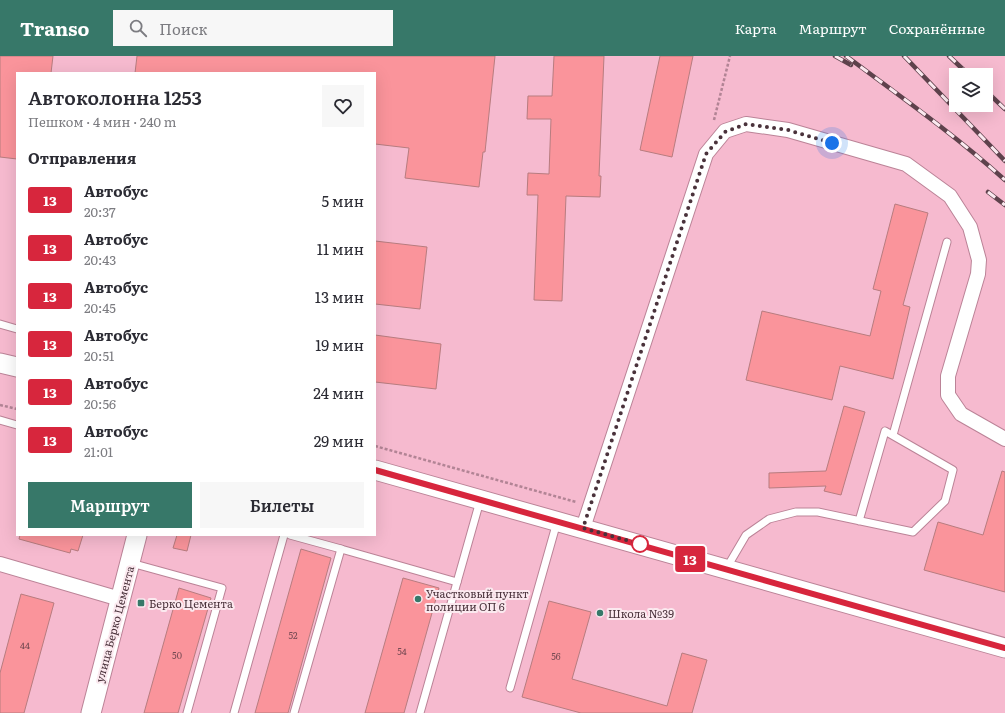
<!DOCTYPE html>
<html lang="ru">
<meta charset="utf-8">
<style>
:root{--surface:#fff;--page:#f7f7f7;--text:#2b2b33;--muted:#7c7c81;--accent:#377869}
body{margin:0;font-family:Literata,serif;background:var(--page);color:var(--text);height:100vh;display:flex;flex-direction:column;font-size:15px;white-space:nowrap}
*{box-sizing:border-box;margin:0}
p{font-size:13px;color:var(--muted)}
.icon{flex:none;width:22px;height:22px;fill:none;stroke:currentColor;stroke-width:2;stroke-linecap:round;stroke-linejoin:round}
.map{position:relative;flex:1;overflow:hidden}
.sheet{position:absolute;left:16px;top:16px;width:360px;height:464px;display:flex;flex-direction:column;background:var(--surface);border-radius:0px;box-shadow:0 4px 16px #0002}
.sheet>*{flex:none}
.badge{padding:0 8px;border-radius:3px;font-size:14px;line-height:26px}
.tools{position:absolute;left:949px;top:12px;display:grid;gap:8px}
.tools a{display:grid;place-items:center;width:44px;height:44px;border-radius:0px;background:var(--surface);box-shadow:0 4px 16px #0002;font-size:20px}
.you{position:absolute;width:20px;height:20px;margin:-10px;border:3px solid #fff;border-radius:50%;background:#1a73e8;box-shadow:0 0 0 6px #1a73e833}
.map>.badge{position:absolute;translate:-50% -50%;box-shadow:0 0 0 2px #fff}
h2{padding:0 12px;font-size:15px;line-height:36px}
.round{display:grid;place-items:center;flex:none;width:42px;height:42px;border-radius:0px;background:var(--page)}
.head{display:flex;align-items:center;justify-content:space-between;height:68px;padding:0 12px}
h1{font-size:19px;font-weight:600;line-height:30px}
.button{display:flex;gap:8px;margin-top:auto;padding:8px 12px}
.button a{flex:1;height:46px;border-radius:0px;background:var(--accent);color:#fff;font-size:16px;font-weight:600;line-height:46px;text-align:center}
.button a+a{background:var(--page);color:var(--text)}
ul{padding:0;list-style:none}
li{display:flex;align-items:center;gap:12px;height:48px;padding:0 12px}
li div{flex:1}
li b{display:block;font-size:15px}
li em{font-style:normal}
li .badge{min-width:44px;font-weight:700;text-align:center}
header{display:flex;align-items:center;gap:24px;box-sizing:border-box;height:56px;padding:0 20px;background:var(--accent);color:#fff}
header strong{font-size:19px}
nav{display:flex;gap:22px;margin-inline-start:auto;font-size:14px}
.search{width:280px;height:36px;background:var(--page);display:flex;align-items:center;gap:10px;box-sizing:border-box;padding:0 14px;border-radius:0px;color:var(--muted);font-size:15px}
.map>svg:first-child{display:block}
</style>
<header>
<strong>Transo</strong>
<div class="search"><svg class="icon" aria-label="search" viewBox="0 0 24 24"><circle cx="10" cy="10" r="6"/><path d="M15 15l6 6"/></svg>Поиск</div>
<nav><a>Карта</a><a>Маршрут</a><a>Сохранённые</a></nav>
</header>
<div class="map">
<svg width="1005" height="657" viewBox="0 0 1005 657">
<rect width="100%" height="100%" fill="#f6bacf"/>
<g fill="#fa949b" stroke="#b77c7f">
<polygon points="0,0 53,0 51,17 17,17 17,103 0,101"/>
<polygon points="137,0 495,0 485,96 483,96 479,131 405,122 409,92 375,88 375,17 135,17"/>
<polygon points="554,0 604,0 599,120 601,120 600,141 566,140 562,245 534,244 538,139 527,139 528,117 549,118 551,63 527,63 528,40 552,40"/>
<polygon points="660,0 693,0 672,101 640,94"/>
<polygon points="895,148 928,157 903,249 910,251 893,323 840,310 832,344 746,324 762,255 870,280 881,235 873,233"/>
<polygon points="375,185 427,191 420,253 375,248"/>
<polygon points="375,279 441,288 436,333 375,326"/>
<polygon points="844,350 865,356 841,439 824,435 826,430 769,432 769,417 826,415"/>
<polygon points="1002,415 1005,416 1005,536 924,514 938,466 983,479"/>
<polygon points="20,479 83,479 78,495 71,493 70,497 19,483"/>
<polygon points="177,479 191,479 187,495 173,492"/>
<polygon points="301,493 331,502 288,657 255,657"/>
<polygon points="403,522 439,532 404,657 365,657"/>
<polygon points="179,532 211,542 178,657 144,657"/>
<polygon points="21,538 54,547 24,657 0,657 0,617"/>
<polygon points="549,545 591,556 572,623 667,650 682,597 707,604 692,657 581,657 522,641"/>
</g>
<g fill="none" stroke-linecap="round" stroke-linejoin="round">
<g stroke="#bb8397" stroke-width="9">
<g id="lane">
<polyline points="0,268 17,273"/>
<polyline points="0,364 17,369"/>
<polyline points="893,379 947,186"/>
<polyline points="290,479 341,493"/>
<polyline points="131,507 222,532 187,657"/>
<polyline points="726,513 746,479 769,463 796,456 818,456 913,476 945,445 953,414 885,375 859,465"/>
<polyline points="510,632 557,466"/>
<polyline points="234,657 284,479"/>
<polyline points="294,657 341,493 457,526"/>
<polyline points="420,657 480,445"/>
</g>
</g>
<g stroke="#bb8397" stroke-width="16">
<g id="street">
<polyline points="583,472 706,98 725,75 746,68 788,74 906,108 950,140 970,171 979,204 978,218 948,320 948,339 961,358 1005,383"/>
<polyline points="0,508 120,543"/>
</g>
</g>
<g stroke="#bb8397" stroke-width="21">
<g id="secondary">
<polyline points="0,307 17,311"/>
<polyline points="375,414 1005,592"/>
<polyline points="91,657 137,479"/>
</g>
</g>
<g stroke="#b28495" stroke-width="2.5" stroke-dasharray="3 2" stroke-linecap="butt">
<polyline points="714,64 730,0"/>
<polyline points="0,349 17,353"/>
<polyline points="375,390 576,446"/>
</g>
<use href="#lane" stroke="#fff" stroke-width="7"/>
<use href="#street" stroke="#fff" stroke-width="14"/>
<use href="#secondary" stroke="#fff" stroke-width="19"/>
<g stroke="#5e424c" stroke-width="4.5">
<g id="rail">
<polyline points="835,0 851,9"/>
<path d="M846,0C900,40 955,79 1005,124"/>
<polyline points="904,0 1005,105"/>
<polyline points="949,0 969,19"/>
<polyline points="986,35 1005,53"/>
<polyline points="988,136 1005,149"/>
</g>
</g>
<use href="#rail" stroke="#fbe9ef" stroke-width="3" stroke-dasharray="9" stroke-linecap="butt"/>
</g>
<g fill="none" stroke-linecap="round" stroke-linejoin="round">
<g stroke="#fff" stroke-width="9">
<path id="line" d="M375,414C585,475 795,532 1005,592"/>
</g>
<use href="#line" stroke="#d7263d" stroke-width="6"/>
<polyline stroke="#4a323b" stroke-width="4" stroke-dasharray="0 7.2" points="640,488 583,472 706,98 725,76 746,68 788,74 832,87"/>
</g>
<circle fill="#fff" stroke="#d7263d" stroke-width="2" cx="640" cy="488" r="8"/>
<g fill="#377869" stroke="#fbe9ef" stroke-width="1.5">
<circle cx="418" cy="543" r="4"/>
<rect x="137" y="543" width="8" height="8" rx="2"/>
<circle cx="600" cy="557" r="4"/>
</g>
<g text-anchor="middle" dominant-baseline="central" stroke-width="4" stroke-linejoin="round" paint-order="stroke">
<g font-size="9" fill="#764a53">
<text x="293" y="579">52</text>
<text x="25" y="589">44</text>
<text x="402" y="595">54</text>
<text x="177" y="599">50</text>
<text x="556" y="600">56</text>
</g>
<g font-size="11" fill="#4a323b" stroke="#fbe9ef" text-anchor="start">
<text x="426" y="537">Участковый пункт<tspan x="426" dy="13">полиции ОП 6</tspan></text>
<text x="149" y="547">Берко Цемента</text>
<text x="608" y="557">Школа №39</text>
</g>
<g font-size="11" fill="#4a323b" stroke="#fbe9ef">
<text transform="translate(114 568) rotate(-75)">улица Берко Цемента</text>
</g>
</g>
</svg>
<div class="tools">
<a><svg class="icon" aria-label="layers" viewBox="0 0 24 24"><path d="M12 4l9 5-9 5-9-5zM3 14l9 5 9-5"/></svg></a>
</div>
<div class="you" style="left:832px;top:87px"></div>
<b class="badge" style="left:690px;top:503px;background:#d7263d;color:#fff">13</b>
<section class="sheet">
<div class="head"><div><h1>Автоколонна 1253</h1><p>Пешком · 4 мин · 240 m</p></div><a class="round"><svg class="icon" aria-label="heart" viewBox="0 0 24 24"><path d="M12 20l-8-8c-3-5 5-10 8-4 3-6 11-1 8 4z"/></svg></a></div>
<h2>Отправления</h2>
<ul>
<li><span class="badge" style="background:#d7263d;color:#fff">13</span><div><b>Автобус</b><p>20:37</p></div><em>5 мин</em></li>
<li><span class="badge" style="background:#d7263d;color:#fff">13</span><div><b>Автобус</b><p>20:43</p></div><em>11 мин</em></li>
<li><span class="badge" style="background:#d7263d;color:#fff">13</span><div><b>Автобус</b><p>20:45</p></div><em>13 мин</em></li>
<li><span class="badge" style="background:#d7263d;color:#fff">13</span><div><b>Автобус</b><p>20:51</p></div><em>19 мин</em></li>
<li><span class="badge" style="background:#d7263d;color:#fff">13</span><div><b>Автобус</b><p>20:56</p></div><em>24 мин</em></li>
<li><span class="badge" style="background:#d7263d;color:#fff">13</span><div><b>Автобус</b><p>21:01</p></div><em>29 мин</em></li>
</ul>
<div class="button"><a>Маршрут</a><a>Билеты</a></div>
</section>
</div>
